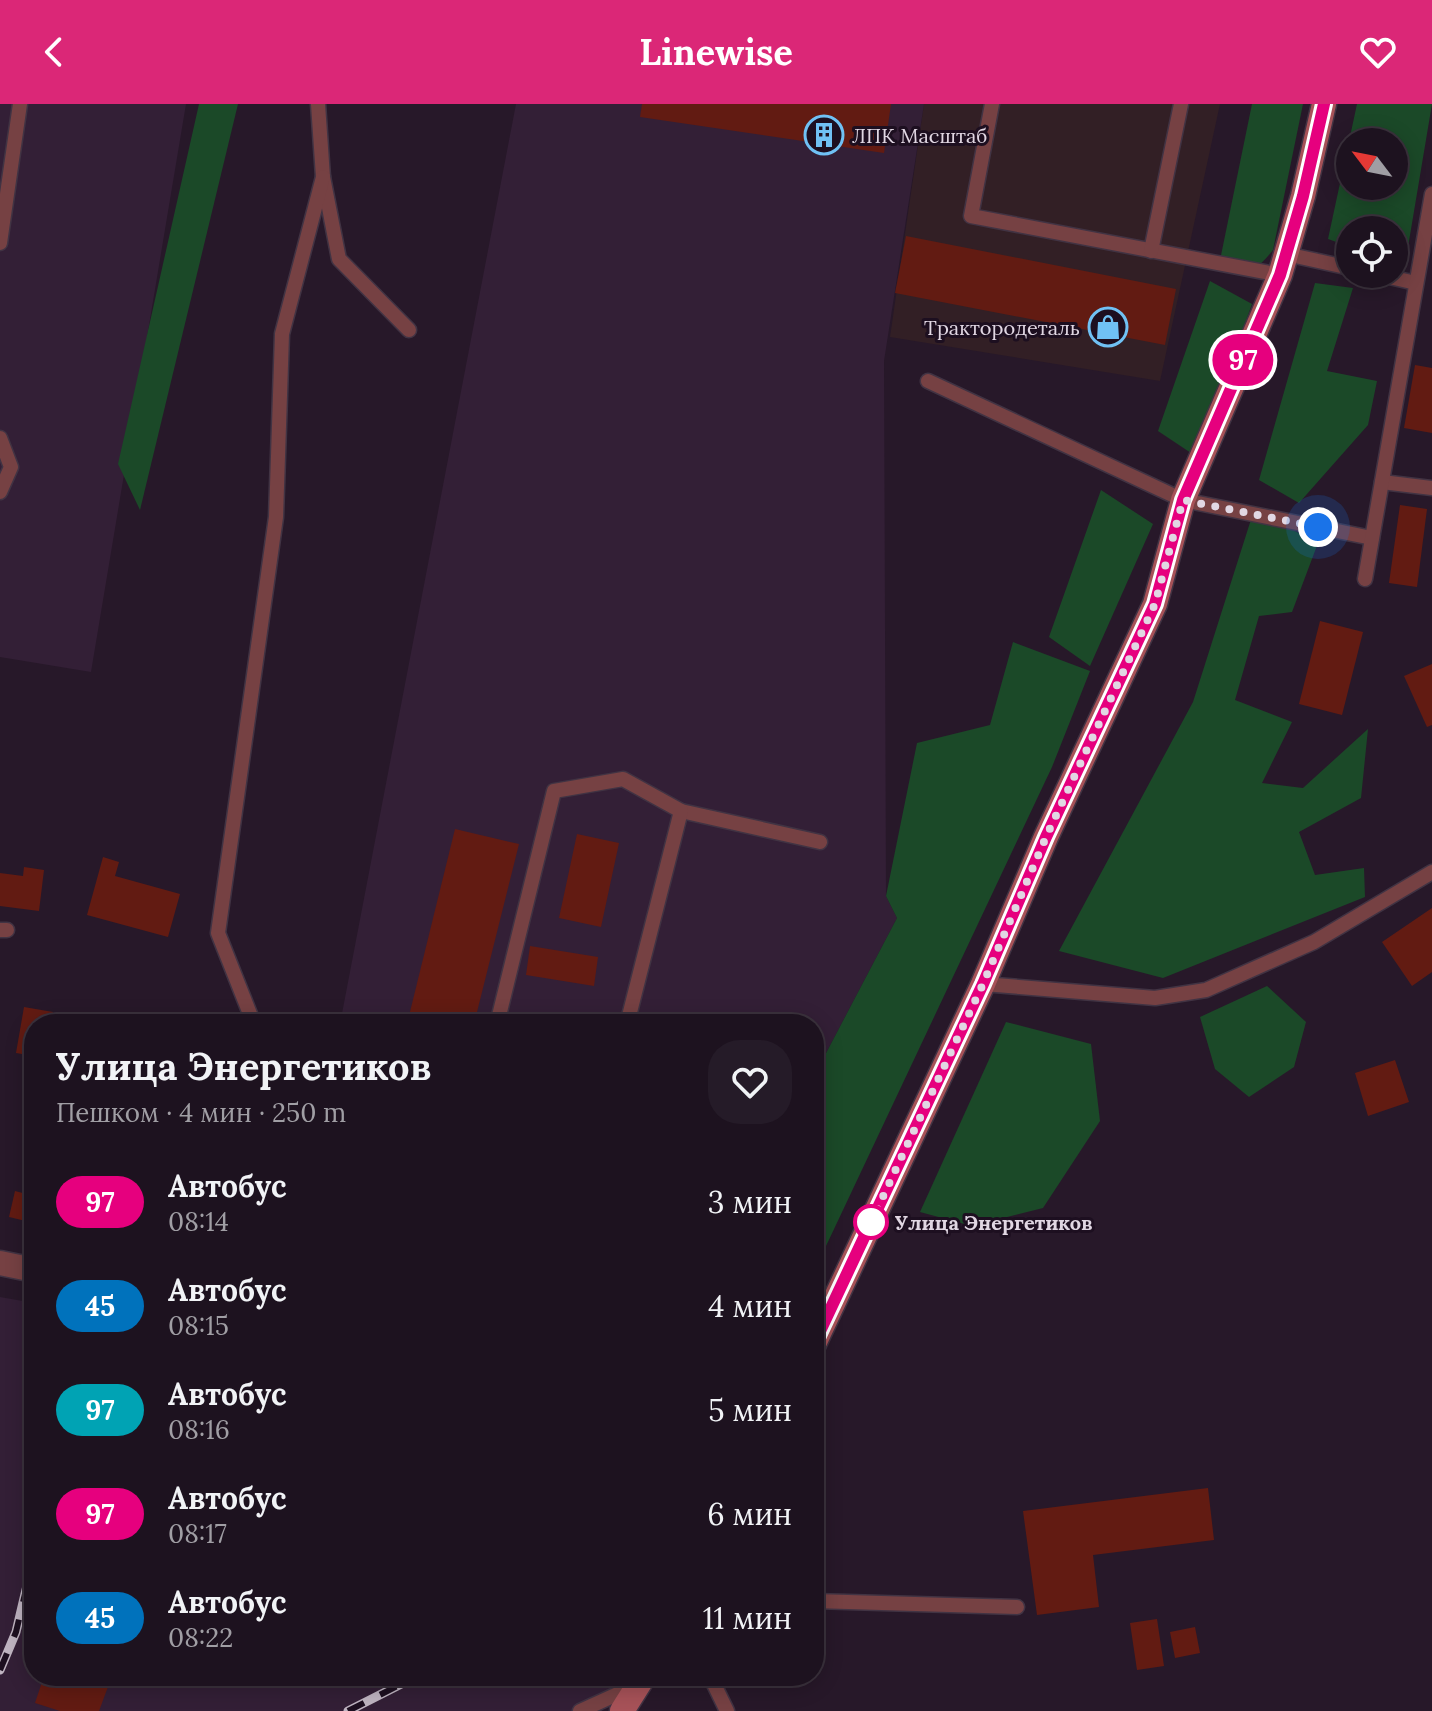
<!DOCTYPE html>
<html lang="ru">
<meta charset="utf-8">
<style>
:root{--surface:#1d121f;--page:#251b28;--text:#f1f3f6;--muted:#a09ea4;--line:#3b323d;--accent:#db2777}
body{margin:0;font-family:Lora,serif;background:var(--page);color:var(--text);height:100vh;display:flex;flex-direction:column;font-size:30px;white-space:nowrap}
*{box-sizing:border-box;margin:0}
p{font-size:26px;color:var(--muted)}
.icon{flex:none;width:44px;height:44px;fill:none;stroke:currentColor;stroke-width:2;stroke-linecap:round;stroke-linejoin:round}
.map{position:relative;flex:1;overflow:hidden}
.drawer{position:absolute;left:24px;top:910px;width:800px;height:672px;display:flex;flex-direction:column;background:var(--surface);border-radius:32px;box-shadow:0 4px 20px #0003,0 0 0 2px var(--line)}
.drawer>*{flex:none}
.badge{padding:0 16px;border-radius:26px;font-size:28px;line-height:52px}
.needle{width:52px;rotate:302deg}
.fabs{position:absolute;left:1336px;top:24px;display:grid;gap:16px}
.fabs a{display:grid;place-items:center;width:72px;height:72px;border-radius:50%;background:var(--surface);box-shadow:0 4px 20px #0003,0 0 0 2px var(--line);font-size:40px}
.you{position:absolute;width:40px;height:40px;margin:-20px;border:6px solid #fff;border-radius:50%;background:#1a73e8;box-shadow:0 0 0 12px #1a73e833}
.map>.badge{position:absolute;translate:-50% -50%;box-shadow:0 0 0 4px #fff}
.round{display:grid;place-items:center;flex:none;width:84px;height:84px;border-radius:32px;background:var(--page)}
.headline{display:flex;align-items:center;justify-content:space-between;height:136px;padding:0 32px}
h1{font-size:38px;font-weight:700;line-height:60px}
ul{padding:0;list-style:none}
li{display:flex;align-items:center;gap:24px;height:104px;padding:0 32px}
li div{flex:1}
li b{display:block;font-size:30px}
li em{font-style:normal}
li .badge{min-width:88px;font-weight:700;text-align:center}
header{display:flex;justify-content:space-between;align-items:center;height:104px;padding:0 32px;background:var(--accent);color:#fff;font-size:36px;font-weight:700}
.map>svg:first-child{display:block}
</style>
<header><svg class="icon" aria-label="back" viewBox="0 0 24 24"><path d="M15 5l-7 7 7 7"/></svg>Linewise<svg class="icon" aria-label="heart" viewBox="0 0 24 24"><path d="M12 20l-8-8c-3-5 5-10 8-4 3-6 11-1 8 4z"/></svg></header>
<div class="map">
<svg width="1432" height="1607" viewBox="0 0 1432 1607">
<rect width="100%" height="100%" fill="#271829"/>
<polygon fill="#321f25" points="924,0 1220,0 1160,277 890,233"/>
<g fill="#331f36">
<polygon points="0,0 186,0 91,568 0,553"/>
<polygon points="516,0 924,0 884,257 886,792 897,814 814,972 814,920 340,920"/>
<polygon points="0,1193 34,1199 34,1572 623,1572 602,1607 0,1607"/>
</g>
<g fill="#1b4928" fill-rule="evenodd">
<polygon points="199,0 238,0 140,406 118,360"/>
<path d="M1252,0H1303L1273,146C1254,170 1246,170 1218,166Z"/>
<path d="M1357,0H1432L1407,149L1394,151V126H1350V143L1328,135ZM1350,38H1394V82H1350Z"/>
<polygon points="1210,177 1252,200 1197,353 1158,327"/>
<polygon points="1315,179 1353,184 1327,267 1377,277 1368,321 1299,399 1259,376"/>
<polygon points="1101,386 1153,420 1090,562 1049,533"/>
<polygon points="1254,406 1318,439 1292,508 1259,512 1235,596 1292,618 1262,679 1303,684 1368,625 1361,694 1299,728 1315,771 1364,764 1365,793 1163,874 1059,847 1193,598"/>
<polygon points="1013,538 1090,567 1052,663 818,1159 814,972 897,814 886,792 917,639 990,621"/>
<polygon points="1267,882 1306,918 1294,963 1249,993 1215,965 1200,913"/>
<polygon points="1006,918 1091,940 1100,1017 1043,1104 972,1122 920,1108"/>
</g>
<g fill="#621b12">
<polygon points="642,0 891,0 884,49 640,13"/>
<polygon points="906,132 1176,185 1165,241 895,189"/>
<polygon points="1415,261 1432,264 1432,329 1404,324"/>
<polygon points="1400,401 1427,405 1417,483 1389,479"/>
<polygon points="1320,517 1363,528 1342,611 1299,600"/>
<polygon points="1432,560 1432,621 1427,623 1404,572"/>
<polygon points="455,725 519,740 474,920 407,920"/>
<polygon points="577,730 619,739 601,823 559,814"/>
<polygon points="103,753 119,758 115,772 180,790 168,833 87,811"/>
<polygon points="24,763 44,766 39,807 0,802 0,769 23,772"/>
<polygon points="1432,804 1432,868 1412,882 1382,838"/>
<polygon points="530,842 598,853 594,882 526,871"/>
<polygon points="24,903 53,908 51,920 34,920 34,952 16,949"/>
<polygon points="1395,956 1409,998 1368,1012 1355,969"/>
<polygon points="15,1087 34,1092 34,1119 9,1113"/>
<polygon points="1208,1384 1214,1436 1093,1451 1099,1503 1037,1511 1023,1407"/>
<polygon points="1157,1515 1164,1562 1137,1566 1130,1519"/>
<polygon points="1195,1523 1200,1549 1175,1554 1170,1528"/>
<polygon points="44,1572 112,1572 99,1607 60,1607 35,1599"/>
</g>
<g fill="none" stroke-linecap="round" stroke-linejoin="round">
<g stroke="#413343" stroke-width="17">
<g id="lane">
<polyline points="318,0 323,73 339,155 409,226"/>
<polyline points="992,0 971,112 1280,171"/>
<polyline points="0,139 20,0"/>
<polyline points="1151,147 1181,0"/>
<polyline points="1286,150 1350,164"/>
<polyline points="1376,170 1416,179"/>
<polyline points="928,277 1183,396 1372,434"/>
<polyline points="0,334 11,363 0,388"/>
<polyline points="1382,378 1432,384"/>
<polyline points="1365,475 1432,90"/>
<polyline points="681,707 820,738"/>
<polyline points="0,826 7,826"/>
<polyline points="983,880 1155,894 1206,886 1314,838 1432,768"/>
<polyline points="254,920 218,829 276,413 282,230 323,73"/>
<polyline points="497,920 554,687 623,675 681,707 627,920"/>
<polyline points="814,1497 1017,1503"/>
<polyline points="710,1572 727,1607"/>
<polyline points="580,1607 635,1582"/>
</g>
</g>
<g stroke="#413343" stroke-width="27">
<polyline id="street" points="0,1159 34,1166"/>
</g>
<g stroke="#413343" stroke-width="27">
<g id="secondary">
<polyline points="814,1240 983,880 1046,733 1155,500 1183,396 1280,171 1303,92 1324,0"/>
<polyline points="622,1607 644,1572"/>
</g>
</g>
<use href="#lane" stroke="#764143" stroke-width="14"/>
<use href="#street" stroke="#764143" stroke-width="24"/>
<use href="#secondary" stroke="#a75258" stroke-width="24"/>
<g stroke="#bfb4c1" stroke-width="9">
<g id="rail">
<polyline points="0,1566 16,1528 34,1452"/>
<polyline points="348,1607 417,1572"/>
</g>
</g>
<use href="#rail" stroke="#1d0f20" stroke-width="6" stroke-dasharray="18" stroke-linecap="butt"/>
</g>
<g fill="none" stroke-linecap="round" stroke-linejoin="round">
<g stroke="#fff" stroke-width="18">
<polyline id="line" points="814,1240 983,880 1046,733 1155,500 1183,396 1280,171 1303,92 1324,0"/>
</g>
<use href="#line" stroke="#e6007e" stroke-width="12"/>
<polyline stroke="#e1d7e3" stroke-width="8" stroke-dasharray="0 14.4" points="871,1118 983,880 1046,733 1155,500 1183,396 1318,423"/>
</g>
<defs>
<g id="building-ring" transform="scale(2)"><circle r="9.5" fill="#1d0f20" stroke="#70c1f4" stroke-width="1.5"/><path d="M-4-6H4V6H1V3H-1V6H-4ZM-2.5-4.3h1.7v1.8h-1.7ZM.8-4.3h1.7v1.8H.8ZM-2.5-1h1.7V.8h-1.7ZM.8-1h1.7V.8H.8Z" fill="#70c1f4"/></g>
<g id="shop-ring" transform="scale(2)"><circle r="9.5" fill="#1d0f20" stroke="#70c1f4" stroke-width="1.5"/><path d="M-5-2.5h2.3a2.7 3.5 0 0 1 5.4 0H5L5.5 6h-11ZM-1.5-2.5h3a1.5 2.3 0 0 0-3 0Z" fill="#70c1f4"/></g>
</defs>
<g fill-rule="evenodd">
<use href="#building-ring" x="824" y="31"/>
<use href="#shop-ring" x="1108" y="223"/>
</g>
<circle fill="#fff" stroke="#e6007e" stroke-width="4" cx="871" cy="1118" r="16"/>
<g text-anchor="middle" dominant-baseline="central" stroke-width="6" stroke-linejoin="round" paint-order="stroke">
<g font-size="20" fill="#e1d7e3" stroke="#1d0f20" text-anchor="start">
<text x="852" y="31">ЛПК Масштаб</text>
<text x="1080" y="223" text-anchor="end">Трактородеталь</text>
</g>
<g font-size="20" font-weight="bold" fill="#e1d7e3" stroke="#1d0f20" text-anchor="start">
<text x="895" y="1118">Улица Энергетиков</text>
</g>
</g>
</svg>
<div class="fabs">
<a><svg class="needle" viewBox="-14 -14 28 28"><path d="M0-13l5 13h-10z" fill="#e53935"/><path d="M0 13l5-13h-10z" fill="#a09ea4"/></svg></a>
<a><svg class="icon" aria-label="locate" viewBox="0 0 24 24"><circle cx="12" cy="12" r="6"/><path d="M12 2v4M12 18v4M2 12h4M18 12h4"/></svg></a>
</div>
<div class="you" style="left:1318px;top:423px"></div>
<b class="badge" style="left:1243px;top:256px;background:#e6007e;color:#fff">97</b>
<section class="drawer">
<div class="headline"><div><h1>Улица Энергетиков</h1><p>Пешком · 4 мин · 250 m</p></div><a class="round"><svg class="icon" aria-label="heart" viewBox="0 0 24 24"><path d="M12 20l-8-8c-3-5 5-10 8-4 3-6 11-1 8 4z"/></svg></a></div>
<ul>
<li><span class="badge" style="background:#e6007e;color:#fff">97</span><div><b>Автобус</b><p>08:14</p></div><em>3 мин</em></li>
<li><span class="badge" style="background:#0072bc;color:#fff">45</span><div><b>Автобус</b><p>08:15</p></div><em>4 мин</em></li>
<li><span class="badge" style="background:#00a3b4;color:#fff">97</span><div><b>Автобус</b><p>08:16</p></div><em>5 мин</em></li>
<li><span class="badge" style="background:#e6007e;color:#fff">97</span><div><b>Автобус</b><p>08:17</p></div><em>6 мин</em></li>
<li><span class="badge" style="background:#0072bc;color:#fff">45</span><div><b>Автобус</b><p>08:22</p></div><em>11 мин</em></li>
</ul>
</section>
</div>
